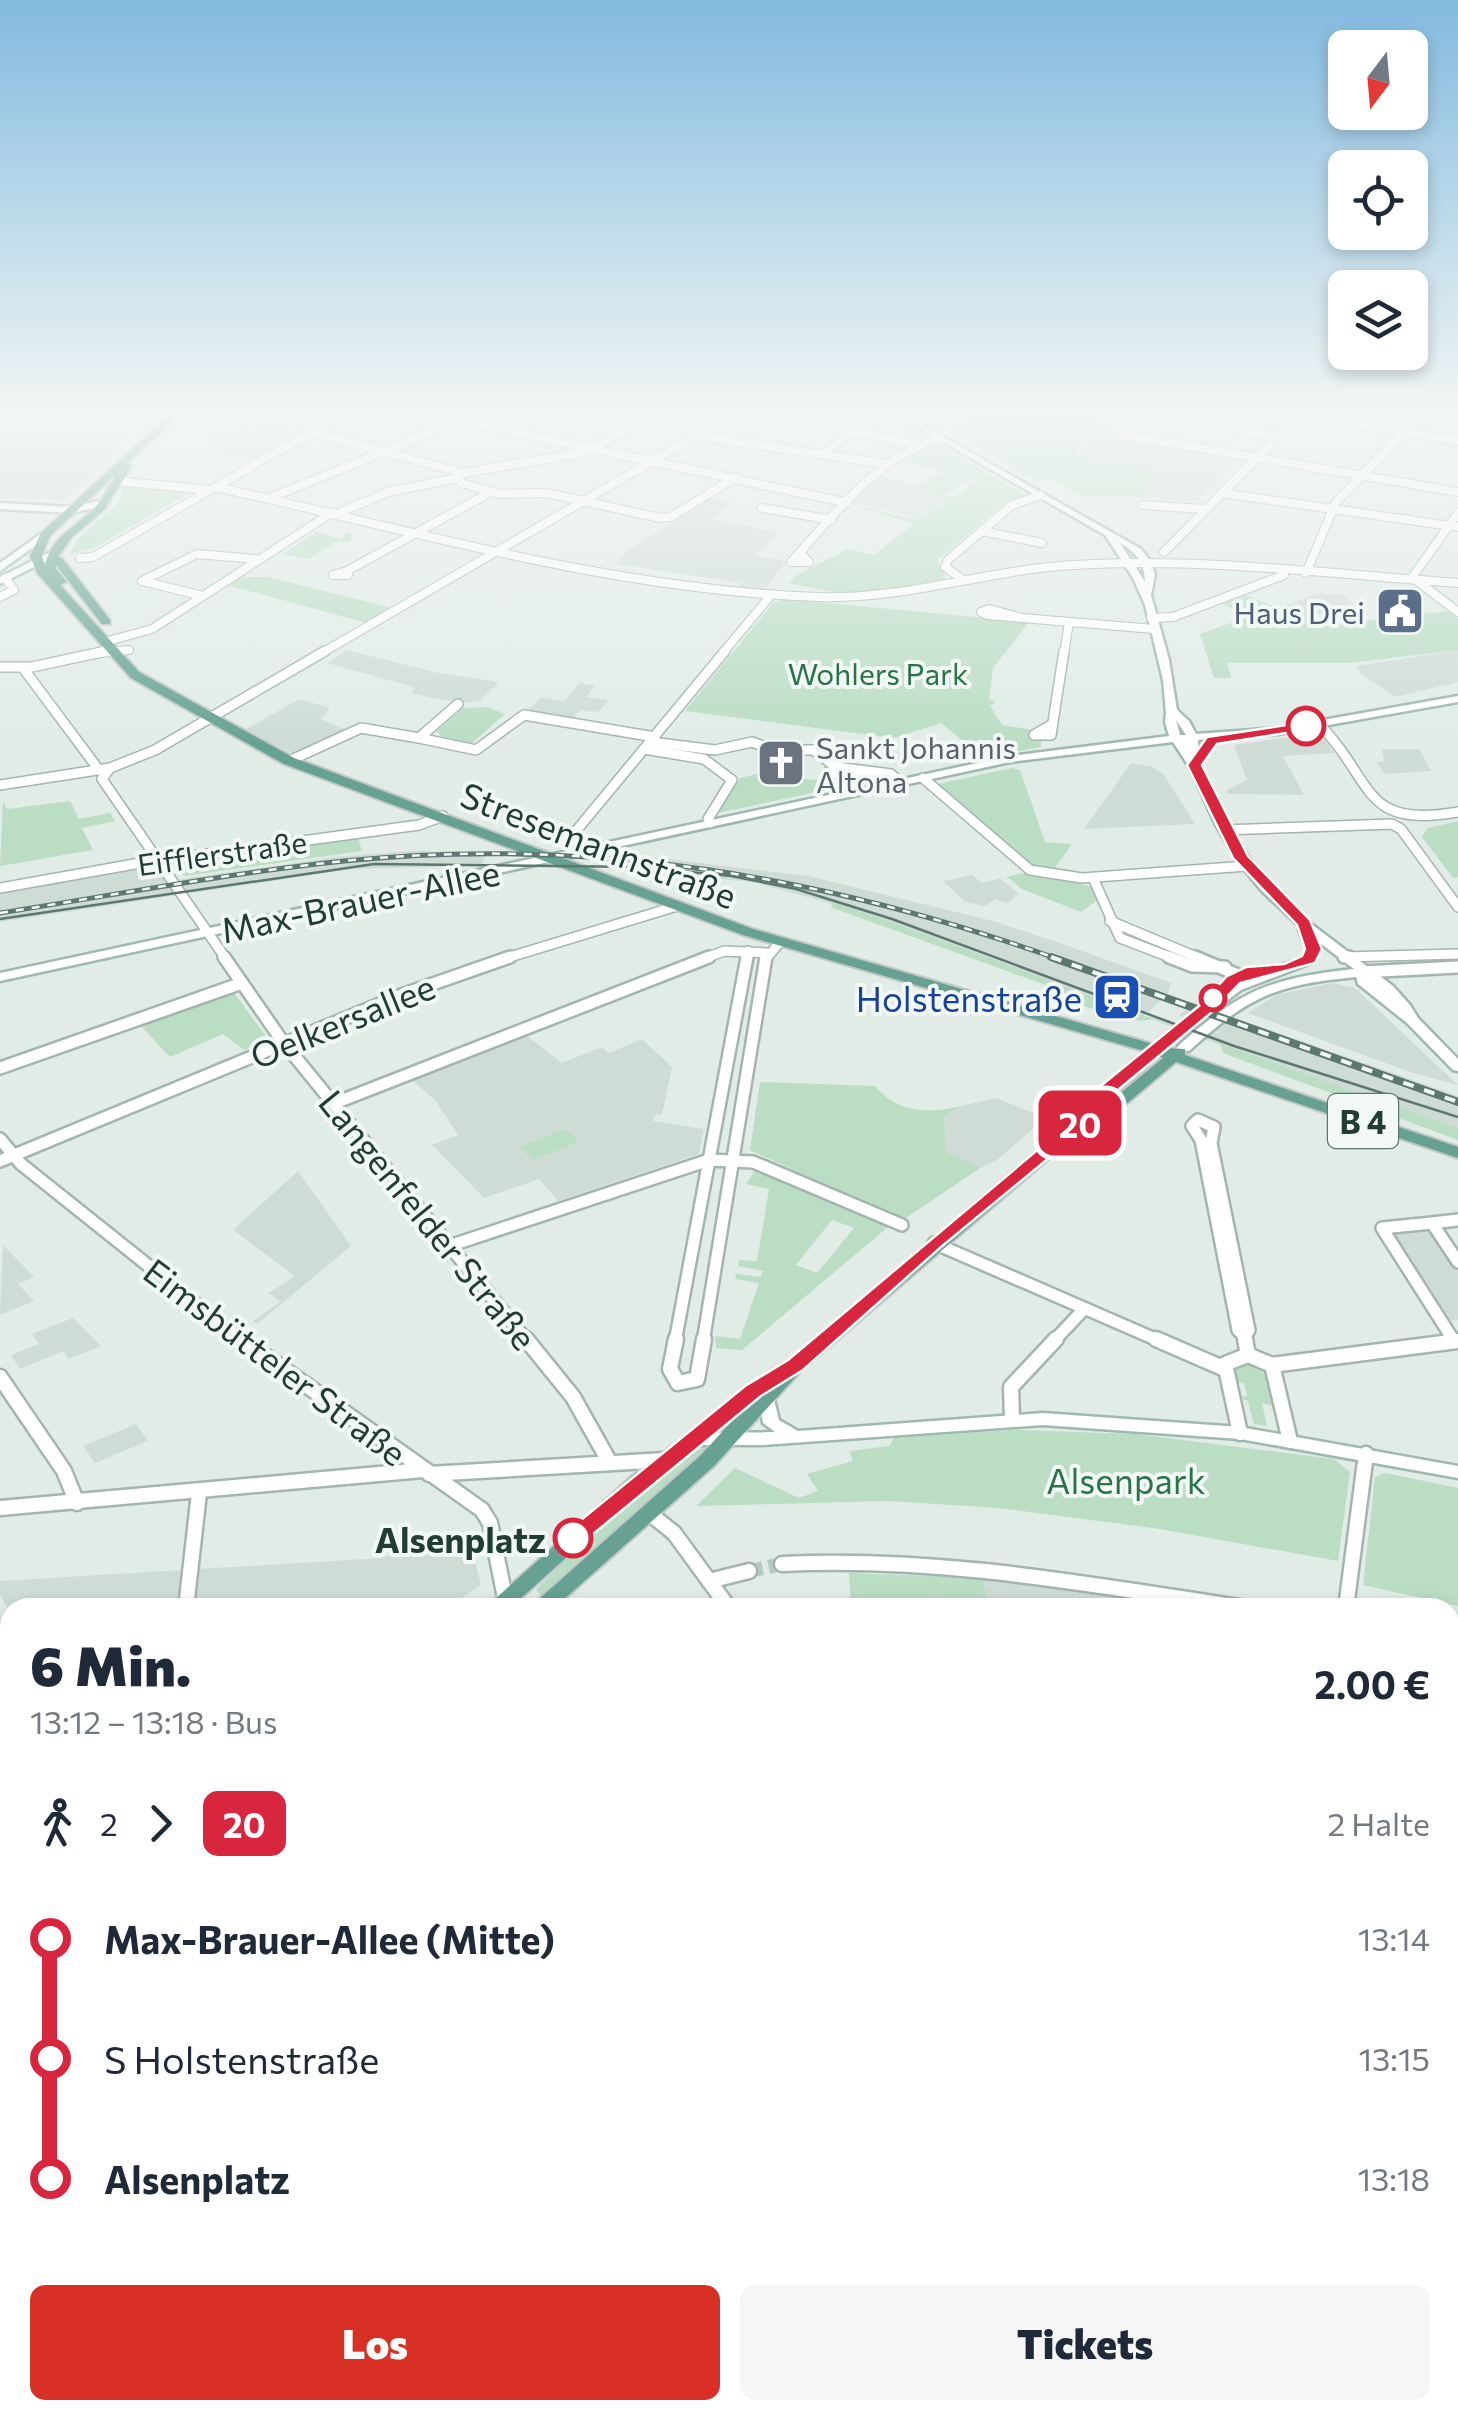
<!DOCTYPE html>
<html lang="de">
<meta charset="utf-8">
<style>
:root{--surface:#fff;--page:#f6f6f7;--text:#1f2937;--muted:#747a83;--accent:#d93025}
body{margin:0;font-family:Commissioner,sans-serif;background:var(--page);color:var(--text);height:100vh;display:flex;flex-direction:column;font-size:38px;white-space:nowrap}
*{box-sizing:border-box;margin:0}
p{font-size:32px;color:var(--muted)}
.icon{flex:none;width:55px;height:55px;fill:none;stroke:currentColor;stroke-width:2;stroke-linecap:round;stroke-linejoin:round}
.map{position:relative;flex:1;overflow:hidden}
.sheet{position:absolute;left:0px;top:1598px;width:1460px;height:822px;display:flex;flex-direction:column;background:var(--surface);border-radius:30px 30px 0 0;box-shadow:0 5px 15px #0003}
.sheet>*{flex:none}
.badge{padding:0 20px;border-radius:15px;font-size:35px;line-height:65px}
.needle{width:65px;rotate:196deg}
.controls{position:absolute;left:1328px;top:30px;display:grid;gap:20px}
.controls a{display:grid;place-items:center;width:100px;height:100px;border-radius:15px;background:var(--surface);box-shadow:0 5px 15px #0003;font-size:50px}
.map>.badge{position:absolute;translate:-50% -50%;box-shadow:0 0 0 5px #fff}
.legs{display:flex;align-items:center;gap:15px;height:110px;padding:0 30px;font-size:32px}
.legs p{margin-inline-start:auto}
.head{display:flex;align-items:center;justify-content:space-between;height:170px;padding:0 30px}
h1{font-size:55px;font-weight:800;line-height:75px}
.action{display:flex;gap:20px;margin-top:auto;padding:20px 30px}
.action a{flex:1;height:115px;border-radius:15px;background:var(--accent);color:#fff;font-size:40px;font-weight:800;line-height:115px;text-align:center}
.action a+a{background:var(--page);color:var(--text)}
ul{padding:0 30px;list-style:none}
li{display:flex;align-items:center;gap:35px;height:120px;font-size:38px}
li i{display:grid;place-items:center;width:15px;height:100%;margin:0 12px;background:currentColor}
li i::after{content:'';width:25px;height:25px;margin:-12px;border:8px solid;border-radius:50%;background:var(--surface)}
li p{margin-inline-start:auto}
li:first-child i{background:linear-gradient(#0000 50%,currentColor 0)}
li:last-child i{background:linear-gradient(currentColor 50%,#0000 0)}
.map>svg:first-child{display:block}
</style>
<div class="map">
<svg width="1458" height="2418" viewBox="0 0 1458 2418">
<rect width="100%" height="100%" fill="#e1ece7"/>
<g fill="#cfdcd6">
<polygon points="25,409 160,409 150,412 118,445 121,449 68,499 0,499 0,417"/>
<polygon points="249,423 294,432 251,459 221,454 226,446 205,445 217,432 239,433"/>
<polygon points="1089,433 1119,436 1242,456 1196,502 1137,497 1161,471 1072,455"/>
<polygon points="881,476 954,496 920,519 855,503"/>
<polygon points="710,499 732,503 712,519 779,533 755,556 786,561 764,591 740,588 741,583 616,564 625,552"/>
<polygon points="1317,593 1344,595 1366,620 1348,622 1338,613 1304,616 1290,604"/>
<polygon points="347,650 439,673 499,682 480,701 463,703 412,694 414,687 327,663"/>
<polygon points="1458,650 1458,682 1396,697 1360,673 1357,666"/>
<polygon points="580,683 595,686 586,697 609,700 598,712 581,710 572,719 527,711 541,697 564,701"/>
<polygon points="299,699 330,708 321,719 347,730 293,754 245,730"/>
<polygon points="1310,734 1322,737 1334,753 1283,756 1304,795 1227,794 1227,790 1247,780 1234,745"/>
<polygon points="1382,749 1419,749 1431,771 1385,774 1376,762 1384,761"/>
<polygon points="1131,763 1153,767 1164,775 1195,824 1084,829"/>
<polygon points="411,851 486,852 481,866 351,869 0,922 0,890 151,865 168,881 335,857"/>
<polygon points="643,856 808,876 993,921 1063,944 1171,983 1168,993 1144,1016 1224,1034 1179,1016 1193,1003 1458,1096 1458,1128 1346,1092 875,916 757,883 641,869"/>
<polygon points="972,875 982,883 1000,878 1019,894 1007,903 995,899 985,906 965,902 943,881"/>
<polygon points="1332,983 1355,988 1458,1085 1413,1073 1248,1013 1276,995"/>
<polygon points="527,1036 562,1063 602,1047 609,1053 642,1039 672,1067 662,1114 654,1115 653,1121 704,1129 699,1154 558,1201 539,1179 484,1198 432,1145 458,1135 435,1100 412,1080"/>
<polygon points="996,1098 1046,1118 996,1161 980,1168 946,1153 944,1116 961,1106"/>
<polygon points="298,1171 351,1246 257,1324 253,1321 280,1302 269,1293 295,1276 233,1230"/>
<polygon points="1431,1231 1458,1272 1458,1320 1451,1321 1395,1234"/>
<polygon points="3,1245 34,1277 18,1284 34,1301 0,1315"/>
<polygon points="73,1318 101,1346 69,1359 63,1351 20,1369 11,1355 39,1344 32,1334"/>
<polygon points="136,1424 148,1441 95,1463 83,1446"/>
<polygon points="467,1530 481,1585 448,1607 10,1608 10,1613 0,1595 0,1581 381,1558"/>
<polygon points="984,1580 1062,1584 1135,1596 1133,1607 986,1607"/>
<polygon points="10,1641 10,1795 0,1797 0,1644"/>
<polygon points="1450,1682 1458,1684 1458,1980 1454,1965 1450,1964"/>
</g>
<g fill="#baddc4" fill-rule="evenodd">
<polygon points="946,409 1101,409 1094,429 1119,432 1119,436 1098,435 1141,442 1135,449 1086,442 1092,434 1089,433 1073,455 1162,472 1137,497 1081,496 1046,477 1040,482 955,435 950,432 975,417"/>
<path d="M939,445L1027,496L1010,499L937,561L946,578C877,594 859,600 789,583C807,564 827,563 847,549L874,555L913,524L853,505L919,520L977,481L951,464L972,479L944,494L914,486L941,473L902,459L921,447L932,453L926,448Z"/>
<polygon points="131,484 194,490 94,548 70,554 77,539 117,504 123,487"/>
<polygon points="317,531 341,539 347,532 354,534 349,542 337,541 309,559 283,554"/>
<polygon points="241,577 269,577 392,608 367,623 227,585"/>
<polygon points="1245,595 1273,606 1290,604 1318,627 1448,611 1458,618 1458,650 1349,663 1227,663 1231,678 1214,678 1200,634 1250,616 1222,604"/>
<polygon points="785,599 1029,622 993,668 989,700 996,702 990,706 1002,725 1034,730 1030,735 1041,740 1041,747 984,758 941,723 894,738 685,711 774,602"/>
<polygon points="487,707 505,714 471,744 443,738 437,731 463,708"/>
<polygon points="1012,768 1020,770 1045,842 1072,844 1049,876 1092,887 1097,900 1081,912 1022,889 1007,877 1035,870 938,784"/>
<polygon points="757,774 854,784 718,813 740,778"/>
<polygon points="3,801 7,809 70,801 79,819 110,813 115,821 82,828 93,850 0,866"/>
<polygon points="1458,821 1458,877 1453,878 1422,837 1428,828"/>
<polygon points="358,838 362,851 184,876 178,868 186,862"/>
<polygon points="835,903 875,916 1153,1019 1141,1021 1049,997 1054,988 830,907"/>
<polygon points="234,993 268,1039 266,1041 244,1050 223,1034 170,1057 141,1026"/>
<polygon points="1220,1044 1458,1128 1458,1140 1223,1053"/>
<path d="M760,1082L875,1086C897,1113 930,1114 961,1106L944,1116L946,1152L980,1168L903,1220L750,1150Z"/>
<polygon points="565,1129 579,1142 533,1160 519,1147"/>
<path d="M755,1170L888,1227L742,1350L716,1348L715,1336L740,1339L759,1283L735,1279L736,1274L760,1277L763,1271L738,1266L739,1260L757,1261L769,1189L746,1184ZM832,1220L854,1228L817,1273L796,1265Z"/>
<path d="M1243,1363C1269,1365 1268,1384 1273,1406L1262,1403L1267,1426L1254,1424L1248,1401L1238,1397L1247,1396L1244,1384L1234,1380L1233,1371Z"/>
<polygon points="1014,1430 1135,1434 1334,1459 1350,1472 1338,1561 1160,1529 998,1508 889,1501 696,1506 735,1468 799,1498 818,1491 807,1474 853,1461 849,1451 889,1446 894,1438"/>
<path d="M717,1440L542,1597L536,1589C574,1553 669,1447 717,1440Z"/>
<polygon points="1386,1473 1458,1488 1458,1606 1363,1585 1375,1477"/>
<polygon points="849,1573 984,1578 986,1607 851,1607"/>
<polygon points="937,2410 1070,2410 1069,2418 936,2418"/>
</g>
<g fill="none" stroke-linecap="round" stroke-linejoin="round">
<polyline stroke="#bbc9c4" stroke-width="14" stroke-dasharray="14 6" stroke-linecap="butt" points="749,1571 782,1564"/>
<g stroke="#a4b4ae" stroke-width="10">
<g id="street-far4">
<polyline points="406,409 848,503"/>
<polyline points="738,409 916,444"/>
<polyline points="1268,409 1458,441"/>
<polyline points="1144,415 1277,437"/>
<polyline points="171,418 253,419"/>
<polyline points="1211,426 1230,409"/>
<polyline points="308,431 463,473 458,478 461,483 500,494 547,493 660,518 671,517 736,477"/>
<polyline points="1124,435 1458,492"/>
<polyline points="1124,435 1150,409"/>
<polyline points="698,436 887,464"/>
<polyline points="823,454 852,432"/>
<polyline points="463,473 581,453 670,409"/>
<polyline points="116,481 210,490"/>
<path d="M216,487C414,531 614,590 818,597C904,600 987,570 1073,565C1201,557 1330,574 1458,583"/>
<polyline points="1221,493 1458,527"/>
<polyline points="270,498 489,409"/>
<polyline points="1143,505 1205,509"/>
<polyline points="762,508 832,520"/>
<polyline points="339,513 388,492 458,478"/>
<polyline points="981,531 1042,543"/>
<polyline points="1164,552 1305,409"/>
<path d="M800,553L809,562H791C836,513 874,460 939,438"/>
<polyline points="80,558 93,557 352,409"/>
<polygon points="344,572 348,575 333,575"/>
<polyline points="345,572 491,492"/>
<polyline points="1306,573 1336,502 1427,409"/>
<polyline points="962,579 945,567 948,560 1012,505 1041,495"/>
<polyline points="1411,579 1458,513"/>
<polyline points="1416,580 1458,612"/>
<polyline points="199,595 142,581 197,554 255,559"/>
<polyline points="0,597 14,590 5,578"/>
<polyline points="1018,617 989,609 981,612 987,615 1154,629"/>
<polyline points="1151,618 1173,617 1284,575"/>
<polyline points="108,641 152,629 333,512"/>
<polyline points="92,654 129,650"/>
<polyline points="320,654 742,409"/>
<polyline points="722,654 772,594"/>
<polyline points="1064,654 1069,622"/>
</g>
</g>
<g stroke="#a4b4ae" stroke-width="12">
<g id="street-far3">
<polyline points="0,667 32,667 106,651"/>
<polyline points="23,668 99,770"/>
<polyline points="458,704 419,738 476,750 524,715 655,737"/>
<path d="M1318,723C1375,780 1360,830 1458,812"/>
<polyline points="1051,725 1034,735 1051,735 1064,651"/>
<polyline points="651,742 715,750 752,742 774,750 813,750 836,767 891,774 900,782"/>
<polyline points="644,749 704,759 732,780 708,819 710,823"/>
<polyline points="289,761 361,728 419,738"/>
<polyline points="110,768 102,779 226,959"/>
<polyline points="828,772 865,779 874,787"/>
<polyline points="923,778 1030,870 1082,878 1247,866"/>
<polyline points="0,785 110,768 155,750 325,651"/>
<polyline points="1224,830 1392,824 1401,829 1458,907"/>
<polygon points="576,831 574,840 559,839"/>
<polyline points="576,831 725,651"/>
<polyline points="1093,878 1120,938 1175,959"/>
<polyline points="0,888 140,863 419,825 443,816"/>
<polyline points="1110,921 1201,959"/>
<polyline points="1344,957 1458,954"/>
<polyline points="503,959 677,906"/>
<polyline points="703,959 724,951 767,953"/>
<polyline points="746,959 748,951"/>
<polyline points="766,959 780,942"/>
</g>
</g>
<g stroke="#a4b4ae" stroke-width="16">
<g id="street-far2">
<polyline points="224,957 283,1042 528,1342"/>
<polyline points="1169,957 1192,966 1225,967"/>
<polyline points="1195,957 1250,980"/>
<polyline points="1344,957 1349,957"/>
<polyline points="1362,972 1458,967"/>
<polyline points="0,1068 242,983"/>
<polyline points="335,1103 709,957"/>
<polygon points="1198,1120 1214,1127 1211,1143 1249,1330 1245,1337 1238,1330 1201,1140 1192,1126"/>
<polyline points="0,1139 21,1164 244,1342"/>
<polyline points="0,1161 404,994 510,957"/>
<polyline points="1432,1223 1458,1220"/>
<polyline points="934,1243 1162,1342"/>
<polyline points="452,1245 709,1160 753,1162 902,1225"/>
<polyline points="1245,1337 1246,1342"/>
<polyline points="1454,1341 1382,1228 1432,1223 1458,1262"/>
<polyline points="675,1342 747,957"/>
<polyline points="703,1342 766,957"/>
<polyline points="1053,1342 1084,1309"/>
<polyline points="1453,1342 1458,1341"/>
</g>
</g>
<g stroke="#a4b4ae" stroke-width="19">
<g id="street-far1">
<polyline points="241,1339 482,1510 490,1523 506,1603"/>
<polyline points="526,1339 573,1397 610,1463"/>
<polyline points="676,1339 670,1369 678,1383 697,1379 704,1339"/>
<polyline points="1156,1339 1225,1369"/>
<polyline points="1245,1339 1248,1355"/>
<polyline points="1272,1365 1458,1341"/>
<polyline points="0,1377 64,1471 77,1503"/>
<polyline points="1012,1419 1011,1387 1056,1339"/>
<polyline points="1240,1433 1225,1364 1248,1355 1272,1365 1290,1441"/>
<polyline points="429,1474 665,1460"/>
<polyline points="0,1508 423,1470"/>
<polyline points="649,1513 674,1533 729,1608"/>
<path d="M782,1564C938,1556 1092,1585 1246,1608"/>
<polyline points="709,1581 749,1571"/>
<polyline points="186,1608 199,1493"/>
<polyline points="1346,1608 1366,1454"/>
</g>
</g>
<g stroke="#a4b4ae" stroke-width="22">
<g id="street">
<polyline points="1450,2285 1458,2290"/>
<polyline points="1450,2372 1458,2376"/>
<polyline points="0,2374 10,2375"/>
<polyline points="427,2410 524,2418"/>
<polyline points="621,2410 621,2418"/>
<polyline points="1417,2410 1418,2418"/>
<polyline points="169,2418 171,2410"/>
<polyline points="1220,2418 1223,2410"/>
</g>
</g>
<g stroke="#9fb8b0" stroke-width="5">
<g id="secondary">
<path d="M885,409H894L1141,549L1151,562L1155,574L1151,595L1169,660L1177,710L1189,721L1196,734L1278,728L1458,696V702L1278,734L1198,740L1200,765L1233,835L1258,871L1310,923L1393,986L1410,1005L1418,1018L1458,1059V1071L1453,1070L1407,1023L1358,984L1356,977C1275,985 1249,996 1189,1051H1179L1177,1048L1179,1045C1241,990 1271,978 1354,969L1316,940L1319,949L1314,962L1241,990L1170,1045H1160L1158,1042L1160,1039L1231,984L1304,957L1307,949L1299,930L1300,927L1261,890L1236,859L1216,825L1190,768L1173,742L1010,762L0,981V973L1010,756L1169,736L1165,722L1166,713L1163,680L1145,605L1133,578L1105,535ZM1120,543C1136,552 1145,563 1145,582ZM1176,720L1186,735H1180Z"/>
<polygon points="104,500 109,503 107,505 71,513 0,509 0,503 71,507"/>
<polygon points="42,533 50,535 0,571 0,563"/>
<polygon points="55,550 60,553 58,555 0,584 0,577"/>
<polygon points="767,1393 773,1395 779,1420 798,1431 1043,1413 1240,1427 1458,1466 1458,1478 1240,1439 1043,1425 763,1445 693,1445 687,1443 685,1439 687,1435 693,1433 775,1432 763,1423 759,1399 761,1395"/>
</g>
</g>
<g stroke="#c1c9c7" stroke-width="4">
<g id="primary">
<path d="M168,416L176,418L128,463L132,466L104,510L72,537L58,557L62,558L110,620V624H102L56,565V569L67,582L60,585L139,672L294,758L753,929L1153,1044L1166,1043V1048L1185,1049V1055L1458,1147V1158L1176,1062L1124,1106L1100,1115L802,1370L714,1466L554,1608H529L700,1456L734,1419L646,1486L510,1608H485L632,1476L775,1368L783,1367L1086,1109L1093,1094L1144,1051L743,935L284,764L131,678L37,573L30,556L41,533ZM115,475C110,485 105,495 98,504C79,526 51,535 45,566L42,556L50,536ZM1158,1056L1163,1058L1112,1100L1106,1102Z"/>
<polygon points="10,1970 10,1994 0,1998 0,1974"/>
<polygon points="10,1999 10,2023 0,2027 0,2003"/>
</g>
</g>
<use href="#street-far4" stroke="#fff" stroke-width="8"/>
<use href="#street-far3" stroke="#fff" stroke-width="9"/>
<use href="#street-far2" stroke="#fff" stroke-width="11"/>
<use href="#street-far1" stroke="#fff" stroke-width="14"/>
<use href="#street" stroke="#fff" stroke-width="18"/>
<use href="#secondary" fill="#fff" fill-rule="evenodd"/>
<use href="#primary" fill="#66a193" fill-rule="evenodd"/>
<polyline stroke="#5c7871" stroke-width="2.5" points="0,919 374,864 639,867 731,876 796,889 892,919 1234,1046 1458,1117"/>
<g stroke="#5c7871" stroke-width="5">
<path id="rail-far1" d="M0,913C115,895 229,873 344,861C593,836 824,876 1058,959"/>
</g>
<g stroke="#5c7871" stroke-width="8">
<polyline id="rail" points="1051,957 1458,1102"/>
</g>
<use href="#rail-far1" stroke="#f2f8f5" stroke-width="2.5" stroke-dasharray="8" stroke-linecap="butt"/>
<use href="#rail" stroke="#f2f8f5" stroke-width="4" stroke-dasharray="11" stroke-linecap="butt"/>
</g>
<linearGradient id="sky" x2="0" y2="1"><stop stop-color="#82badf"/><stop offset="0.55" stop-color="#f2f6f4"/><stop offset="1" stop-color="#f2f6f4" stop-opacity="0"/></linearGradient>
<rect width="1458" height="747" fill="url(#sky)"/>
<polygon fill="#d7263d" stroke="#fff" stroke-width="2.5" points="1306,722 1311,729 1217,744 1202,765 1248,856 1310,920 1322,949 1315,963 1240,983 1212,1012 1107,1099 1101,1115 941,1247 803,1370 761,1396 581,1544 565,1544 565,1533 745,1386 788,1360 1086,1109 1092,1093 1200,1005 1227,976 1246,967 1284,964 1302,956 1305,949 1297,925 1233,858 1187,765 1207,737"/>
<defs>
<g id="civic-square" transform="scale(2.5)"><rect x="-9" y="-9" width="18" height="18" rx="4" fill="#5c6f8a" stroke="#f2f8f5"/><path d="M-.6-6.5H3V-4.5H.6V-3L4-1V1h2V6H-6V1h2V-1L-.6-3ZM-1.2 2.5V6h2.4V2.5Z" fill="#fff"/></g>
<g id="church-square" transform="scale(2.5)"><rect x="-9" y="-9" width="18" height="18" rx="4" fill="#6b7280" stroke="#f2f8f5"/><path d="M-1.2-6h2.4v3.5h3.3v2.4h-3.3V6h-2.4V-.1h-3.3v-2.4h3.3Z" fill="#fff"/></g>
<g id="station-square" transform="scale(2.5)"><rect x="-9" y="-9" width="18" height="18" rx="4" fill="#1a4fb4" stroke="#f2f8f5"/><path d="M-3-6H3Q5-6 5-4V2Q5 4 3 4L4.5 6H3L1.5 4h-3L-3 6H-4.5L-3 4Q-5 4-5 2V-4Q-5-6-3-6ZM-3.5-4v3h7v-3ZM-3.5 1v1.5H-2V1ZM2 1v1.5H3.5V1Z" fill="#fff"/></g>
</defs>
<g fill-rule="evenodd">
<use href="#civic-square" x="1400" y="611"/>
<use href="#church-square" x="781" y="763"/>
<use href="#station-square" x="1117" y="997"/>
</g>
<g fill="#fff" stroke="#d7263d" stroke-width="5">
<circle cx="1306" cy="726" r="18"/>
<circle cx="1213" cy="998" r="12"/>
<circle cx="573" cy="1538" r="18"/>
</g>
<g text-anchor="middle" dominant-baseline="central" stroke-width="8" stroke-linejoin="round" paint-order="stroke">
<g font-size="30" fill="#4e5e75" stroke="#f2f8f5" text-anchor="end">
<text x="1365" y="611">Haus Drei</text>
</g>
<g font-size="30" fill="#2b7449" stroke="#f2f8f5">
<text x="878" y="672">Wohlers Park</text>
</g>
<g font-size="30" fill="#5b616d" stroke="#f2f8f5" text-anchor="start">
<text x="816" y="746">Sankt Johannis<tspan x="816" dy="34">Altona</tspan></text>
</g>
<g font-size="30" fill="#213d36" stroke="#f2f8f5">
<text transform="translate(222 852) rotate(-8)">Eifflerstraße</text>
</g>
<rect fill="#f2f8f5" stroke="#60756f" stroke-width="2.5" x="1328" y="1094" width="70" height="54" rx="8"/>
<g font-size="32" font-weight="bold" fill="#213d36">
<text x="1363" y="1121">B 4</text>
</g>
<g font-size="35" fill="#213d36" stroke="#f2f8f5">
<text transform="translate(599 844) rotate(21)">Stresemannstraße</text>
<text transform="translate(360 900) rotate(-12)">Max-Brauer-Allee</text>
<text transform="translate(342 1020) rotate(-22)">Oelkersallee</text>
<text transform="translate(429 1219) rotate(51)">Langenfelder Straße</text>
<text transform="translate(276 1361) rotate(37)">Eimsbütteler Straße</text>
</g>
<g font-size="35" fill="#164399" stroke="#f2f8f5" text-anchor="end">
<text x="1082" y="997">Holstenstraße</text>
</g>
<g font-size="35" fill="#2b7449" stroke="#f2f8f5">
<text x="1126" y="1479">Alsenpark</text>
</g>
<g font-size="35" font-weight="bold" fill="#213d36" stroke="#f2f8f5" text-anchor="end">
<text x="546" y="1538">Alsenplatz</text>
</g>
</g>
</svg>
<div class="controls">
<a><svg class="needle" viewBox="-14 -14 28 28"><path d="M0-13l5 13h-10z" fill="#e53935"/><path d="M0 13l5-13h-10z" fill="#747a83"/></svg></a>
<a><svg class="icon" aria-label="locate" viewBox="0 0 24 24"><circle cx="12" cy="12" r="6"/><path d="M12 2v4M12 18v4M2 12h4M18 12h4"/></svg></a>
<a><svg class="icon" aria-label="layers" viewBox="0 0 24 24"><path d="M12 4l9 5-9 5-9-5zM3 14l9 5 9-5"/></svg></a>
</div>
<b class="badge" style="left:1080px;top:1123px;background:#d7263d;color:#fff">20</b>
<section class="sheet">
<div class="head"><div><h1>6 Min.</h1><p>13:12 – 13:18 · Bus</p></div><b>2.00 €</b></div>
<div class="legs"><svg class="icon" aria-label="walk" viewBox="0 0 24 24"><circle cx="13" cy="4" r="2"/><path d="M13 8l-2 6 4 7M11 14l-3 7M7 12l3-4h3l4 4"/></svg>2<svg class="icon" aria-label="forward" viewBox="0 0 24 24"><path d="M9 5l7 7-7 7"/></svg><b class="badge" style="background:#d7263d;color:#fff">20</b><p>2 Halte</p></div>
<ul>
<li><i style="color:#d7263d"></i><b>Max-Brauer-Allee (Mitte)</b><p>13:14</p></li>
<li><i style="color:#d7263d"></i><span>S Holstenstraße</span><p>13:15</p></li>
<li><i style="color:#d7263d"></i><b>Alsenplatz</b><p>13:18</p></li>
</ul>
<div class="action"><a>Los</a><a>Tickets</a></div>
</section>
</div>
